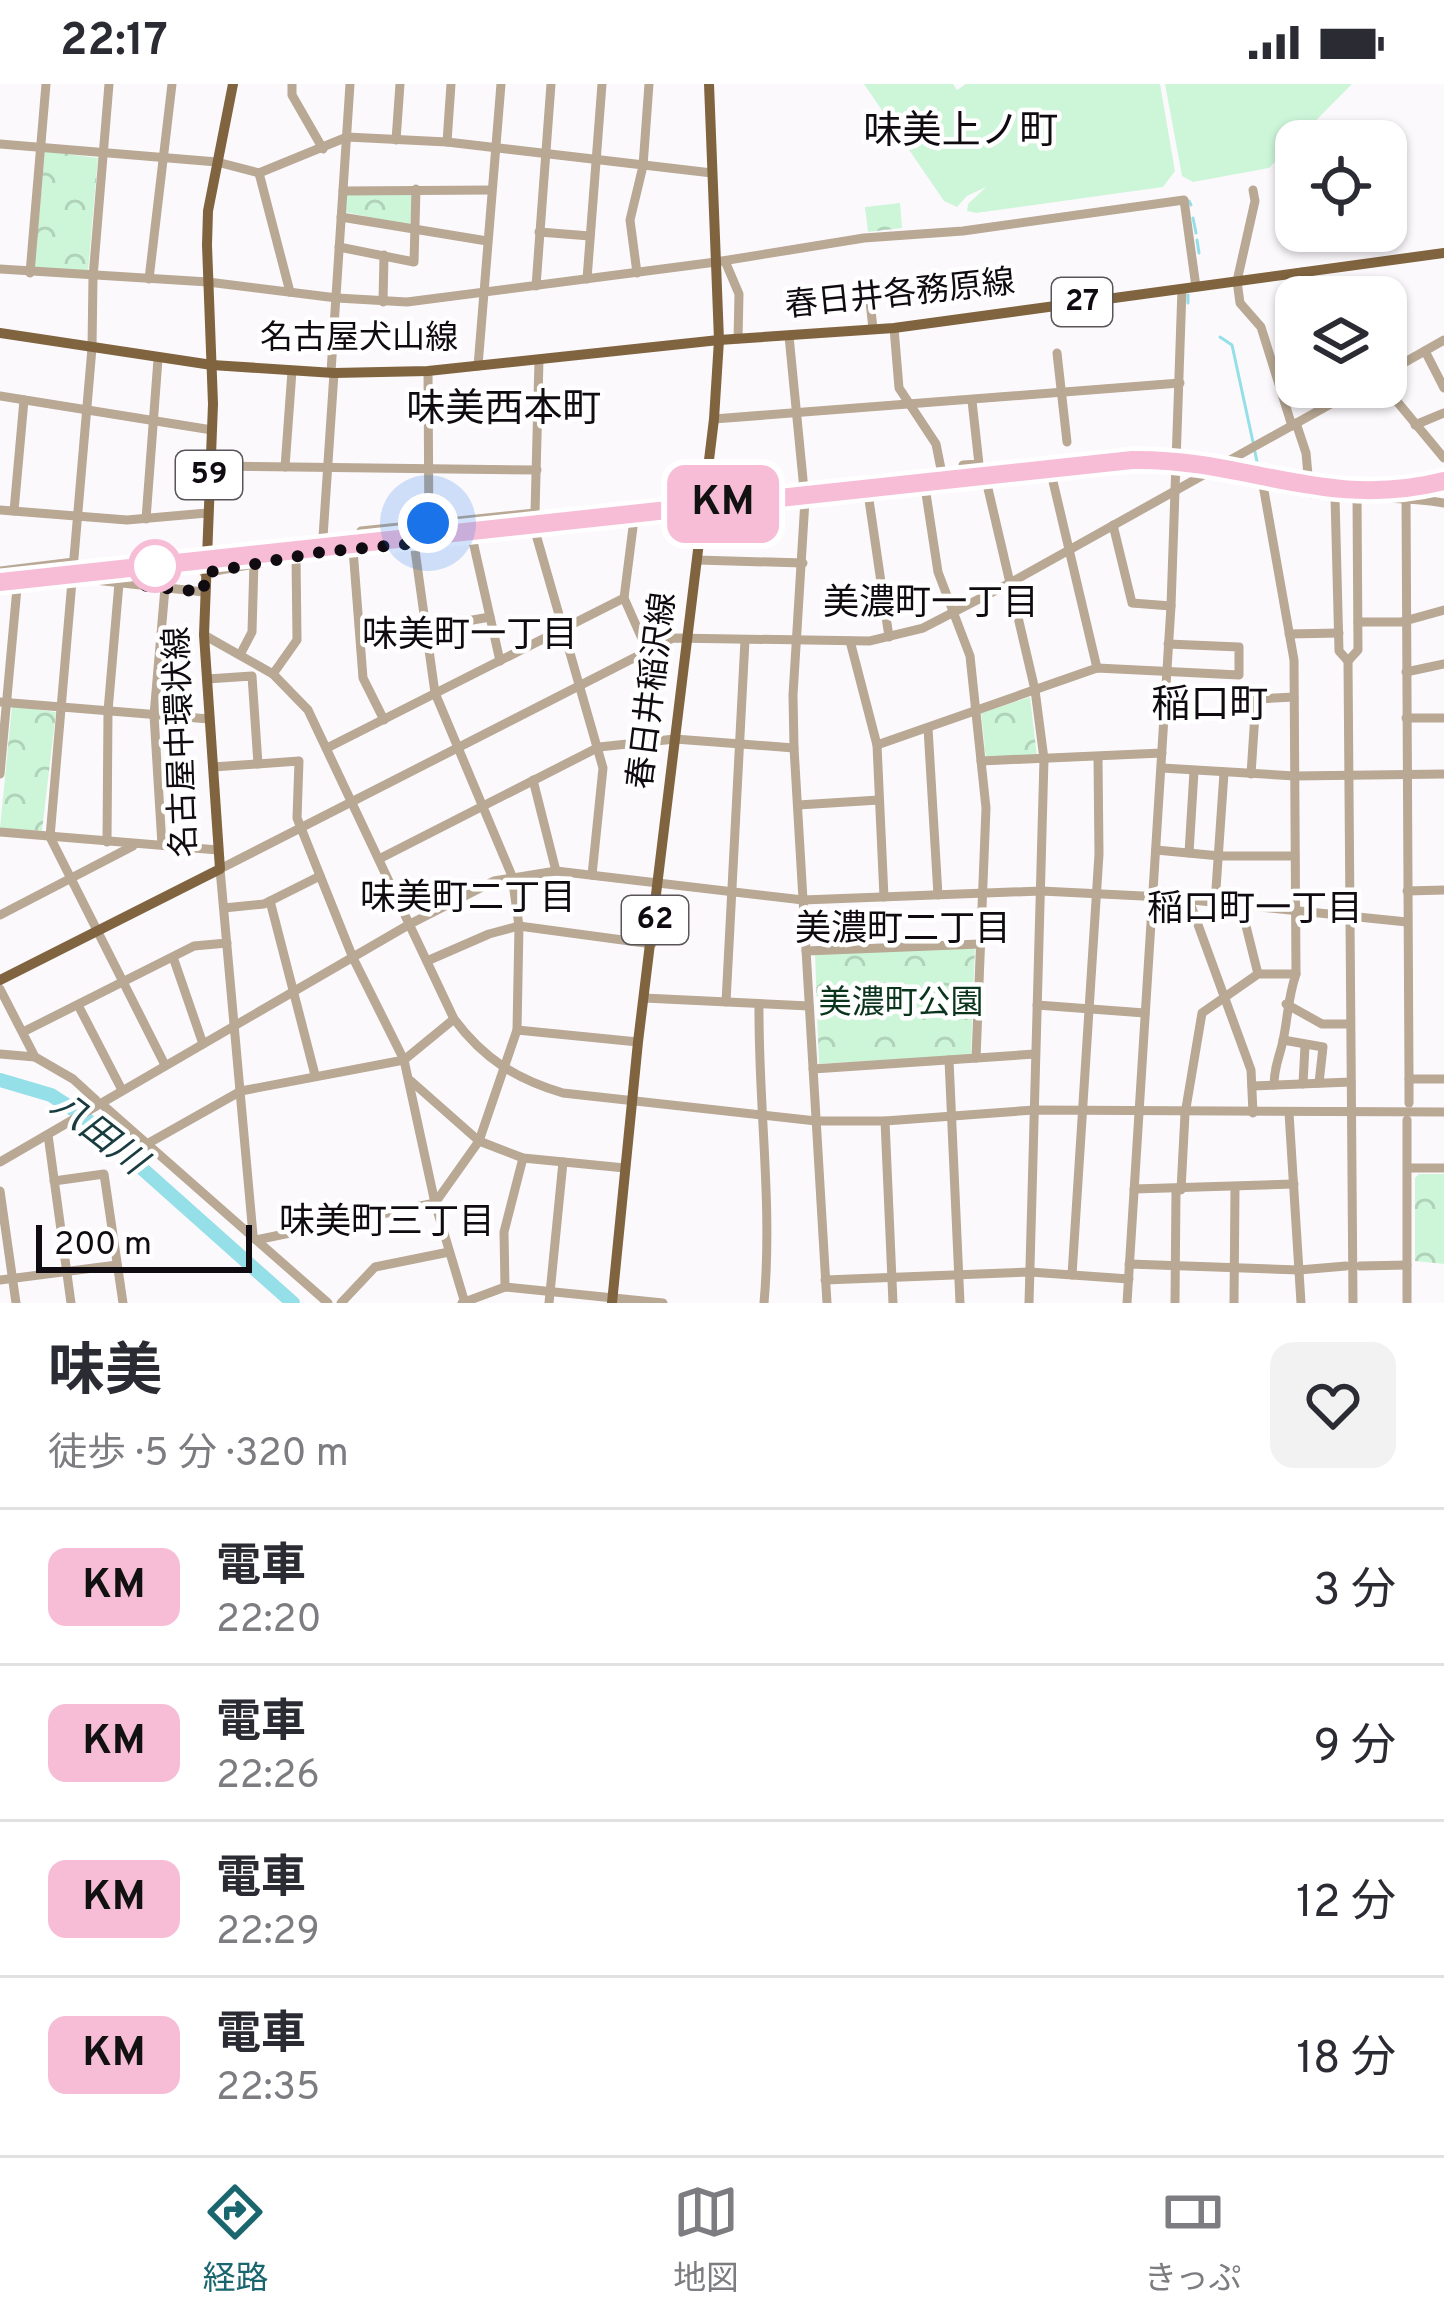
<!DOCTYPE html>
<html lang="ja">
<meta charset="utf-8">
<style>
:root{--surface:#fff;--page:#f2f2f3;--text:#2b2b33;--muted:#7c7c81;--line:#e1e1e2;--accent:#19666f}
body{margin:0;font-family:Overpass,"Noto Sans JP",sans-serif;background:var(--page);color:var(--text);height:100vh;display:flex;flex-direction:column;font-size:45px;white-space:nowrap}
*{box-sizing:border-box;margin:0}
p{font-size:39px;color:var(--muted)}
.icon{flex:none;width:66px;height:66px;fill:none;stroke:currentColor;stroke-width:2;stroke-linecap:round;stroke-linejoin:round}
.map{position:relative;height:1219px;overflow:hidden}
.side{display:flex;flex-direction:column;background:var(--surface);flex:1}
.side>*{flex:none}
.badge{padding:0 24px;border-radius:18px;font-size:42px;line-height:78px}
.tools{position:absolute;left:1275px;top:36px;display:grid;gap:24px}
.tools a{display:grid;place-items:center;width:132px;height:132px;border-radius:24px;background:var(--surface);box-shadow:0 3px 9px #0004;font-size:60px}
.scale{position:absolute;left:36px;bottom:30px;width:216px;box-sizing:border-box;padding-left:12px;border:6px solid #100b11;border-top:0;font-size:33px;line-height:42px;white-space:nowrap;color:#100b11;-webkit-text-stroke:9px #fff;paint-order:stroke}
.you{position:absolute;width:60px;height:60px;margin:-30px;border:9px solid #fff;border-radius:50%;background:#1a73e8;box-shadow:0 0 0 18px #1a73e833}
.map>.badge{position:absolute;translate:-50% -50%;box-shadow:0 0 0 6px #fff}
.round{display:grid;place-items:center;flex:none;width:126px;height:126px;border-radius:24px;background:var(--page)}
.headline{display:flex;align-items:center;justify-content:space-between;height:204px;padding:0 48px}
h1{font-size:57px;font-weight:700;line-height:90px}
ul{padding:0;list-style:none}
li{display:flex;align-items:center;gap:36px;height:156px;padding:0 48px;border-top:3px solid var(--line)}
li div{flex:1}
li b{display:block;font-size:45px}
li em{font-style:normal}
li .badge{min-width:132px;font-weight:700;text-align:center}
.status{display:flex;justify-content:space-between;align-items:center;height:84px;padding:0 60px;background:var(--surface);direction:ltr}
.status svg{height:33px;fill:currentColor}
.dock{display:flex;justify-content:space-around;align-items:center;height:168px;border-top:3px solid var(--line);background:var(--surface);font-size:33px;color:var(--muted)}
.dock a{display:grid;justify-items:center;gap:6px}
.dock .on{color:var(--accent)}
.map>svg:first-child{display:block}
</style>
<div class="status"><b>22:17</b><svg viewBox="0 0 49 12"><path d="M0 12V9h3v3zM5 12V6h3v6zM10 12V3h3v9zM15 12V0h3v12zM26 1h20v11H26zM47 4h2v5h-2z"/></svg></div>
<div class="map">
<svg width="1444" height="1219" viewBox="0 0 1444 1219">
<defs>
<pattern id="forest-crowns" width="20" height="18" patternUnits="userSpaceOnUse" patternTransform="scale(3)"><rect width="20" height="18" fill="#cdf6d9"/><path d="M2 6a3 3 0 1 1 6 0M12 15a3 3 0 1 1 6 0" fill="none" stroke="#afd2b9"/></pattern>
</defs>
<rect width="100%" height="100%" fill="#fcf9fd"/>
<g fill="#cdf6d9">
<polygon points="864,0 953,0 957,6 966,0 1160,0 1175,87 1163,103 976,129 967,127 968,120 986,103 967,112 957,123 944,117"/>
<polygon points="1165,0 1352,0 1269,84 1193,98 1182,92"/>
</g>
<g fill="url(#forest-crowns)">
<polygon points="45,67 98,74 88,187 34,185"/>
<polygon points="413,107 410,142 345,128 346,111"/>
<polygon points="900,119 902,144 868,148 865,123"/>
<polygon points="1030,613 1037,672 986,674 981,629"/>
<polygon points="12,622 56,628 42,747 0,744"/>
<polygon points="975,863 971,971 819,980 815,870"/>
<polygon points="1419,1090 1444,1090 1444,1180 1415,1177 1415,1094"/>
</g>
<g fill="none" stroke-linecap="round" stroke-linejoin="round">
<g stroke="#95dfe8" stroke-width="3">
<polyline points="1189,117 1191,121"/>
<polyline points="1193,134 1196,149"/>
<polyline points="1197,156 1199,169"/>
<polyline points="1188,219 1188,211"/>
<polyline points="1220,253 1232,261 1253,358"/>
<polyline points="1255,368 1258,383"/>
</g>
<polyline stroke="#95dfe8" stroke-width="14" points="0,996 51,1011 82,1031 293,1219"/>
<g stroke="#b8a894" stroke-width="9">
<polyline points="109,0 93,193 92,264 50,753 165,981"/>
<polyline points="292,0 292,11 323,65"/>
<polyline points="396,56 400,0"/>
<polyline points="447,58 451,0"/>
<polyline points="0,60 217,78 259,89 347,53 447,58 712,89"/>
<polyline points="259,89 290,208"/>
<polyline points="1253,106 1255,117 1237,197 1240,219 1261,243 1292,342"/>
<polyline points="343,107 491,106"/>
<polyline points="341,133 487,157"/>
<polyline points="539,148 590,152"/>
<polyline points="339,163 414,178 416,105"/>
<polyline points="725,177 739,210 738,255"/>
<polyline points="0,185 208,198 337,214 407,218 716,178 864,154 963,147 1184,116 1196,203"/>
<polyline points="1302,188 1320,213"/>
<polyline points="30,189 46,0"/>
<polyline points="637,189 630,136 643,82 649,0"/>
<polyline points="149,195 172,0"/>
<polyline points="587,195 602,0"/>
<polyline points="868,199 873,245"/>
<polyline points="536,202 551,0"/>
<polyline points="383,218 384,171"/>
<polyline points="1386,243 1387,243"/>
<polyline points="894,244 899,304 936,360 941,385"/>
<polyline points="789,252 805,416 793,611 794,664 827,1219"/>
<polyline points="1425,267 1444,304"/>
<polyline points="1057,269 1067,358"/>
<polyline points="478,282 501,0"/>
<polyline points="428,287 429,458"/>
<polyline points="331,288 350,0"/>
<polyline points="1386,289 1444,256"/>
<polyline points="1310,303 1321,325"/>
<polyline points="1385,303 1444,374"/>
<polyline points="0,312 212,346"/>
<polyline points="714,335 1180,299"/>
<polyline points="1296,339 1306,369 1308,391"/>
<polyline points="1415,341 1444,329"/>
<polyline points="963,381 979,380 972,317"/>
<polyline points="210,382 537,386"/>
<polyline points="285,383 292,287"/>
<polyline points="1051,389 1097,584"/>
<polyline points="986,396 1035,606 1044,675 1029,1219"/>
<path d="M1263,401L1294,576L1296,890C1287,916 1288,937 1282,961C1278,977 1274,984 1274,1001"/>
<polyline points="925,403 938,488 970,572 986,724 976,974"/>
<polyline points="868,409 889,553"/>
<polyline points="1335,413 1339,567 1348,577 1358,566 1357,414"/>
<polyline points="1406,413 1409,995 1444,995"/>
<polyline points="0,426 127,436 207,429"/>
<polyline points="14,427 24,316"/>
<polyline points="146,435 158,275"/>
<polyline points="1113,441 1132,519 1171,522"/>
<polyline points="361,447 535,429 539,276"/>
<polyline points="535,447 603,684 592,791"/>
<polyline points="472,453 500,577"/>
<polyline points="353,465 363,594 384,636"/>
<polyline points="322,468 334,289"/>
<polyline points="697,476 803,479"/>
<polyline points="0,487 74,478"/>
<path d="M204,489L322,468L1134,380C1200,381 1249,401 1312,410C1356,416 1400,411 1444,419"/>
<polyline points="0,506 95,496 204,508"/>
<polyline points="624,514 647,566"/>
<polyline points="1358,538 1401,538 1444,526"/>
<polyline points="426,544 490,533"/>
<polyline points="1289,550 1339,549"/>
<path d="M204,551L273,590L308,626L454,935C484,975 516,995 563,1009L816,1037H885L1034,1026L1444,1028"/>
<polyline points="850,557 877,661 884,813"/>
<polyline points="241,569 252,548 254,478"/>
<polyline points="1348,577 1353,1219"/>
<polyline points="1406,588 1444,580"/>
<polyline points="273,590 297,556 296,472"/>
<polyline points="207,595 252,592 258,680"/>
<polyline points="0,618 209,635"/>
<polyline points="1406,634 1444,634"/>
<polyline points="928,644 938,811"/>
<polyline points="877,661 1097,584 1239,591 1239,563 1168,560"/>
<polyline points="329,663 624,514 634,435"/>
<polyline points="981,677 1162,669"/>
<polyline points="213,683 299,677 297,734 353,874 404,976 435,1119 465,1219"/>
<polyline points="1162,684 1295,692 1444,690"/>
<polyline points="0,690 17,504"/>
<polyline points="1251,690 1256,615 1294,613"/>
<polyline points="533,696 556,787"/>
<polyline points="798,721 879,716"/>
<polyline points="0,748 218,766"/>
<polyline points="107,758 108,627 119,499"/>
<polyline points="162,761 154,631 165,504"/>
<polyline points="1156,766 1220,772 1295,772"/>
<polyline points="1189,769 1194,687"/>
<polyline points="379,775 599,663 675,655 794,664"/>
<polyline points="1407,807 1444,806"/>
<polyline points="1189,816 1251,986 1253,1029"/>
<polyline points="270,817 315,991"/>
<polyline points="1215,819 1224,689"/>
<polyline points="1241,822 1258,890"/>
<polyline points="224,824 264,820 320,792"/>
<polyline points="0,831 133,762"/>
<polyline points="806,867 980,860"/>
<polyline points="173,873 203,960"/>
<polyline points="427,877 489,850 519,842 652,860"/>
<polyline points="0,905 35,973 73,995 96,1016"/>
<polyline points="644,914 809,922"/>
<polyline points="726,918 745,556"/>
<path d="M759,920C758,1020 773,1119 764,1219"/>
<polyline points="1286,920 1322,940 1350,940"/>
<polyline points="78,921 122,1006"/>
<polyline points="1037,921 1145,929"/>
<polyline points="517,946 638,958"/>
<polyline points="23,948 194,862 227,859"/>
<polyline points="1283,956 1323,963 1319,999"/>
<polyline points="0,970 35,973"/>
<polyline points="949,976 960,1219"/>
<polyline points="813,985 1035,970"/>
<polyline points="1409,995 1409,1019"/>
<polyline points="411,997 479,1057 523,1074 625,1084"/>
<polyline points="1303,1000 1305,962"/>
<polyline points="1252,1002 1351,998"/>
<polyline points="104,1022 328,1219"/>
<polyline points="1289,1029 1301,1219"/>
<polyline points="1407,1036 1407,1219"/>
<polyline points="885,1037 893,1219"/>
<polyline points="48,1051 71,1219"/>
<polyline points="147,1060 241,1007 404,976 454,935"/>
<polyline points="0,1078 410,840 494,797 556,787 803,816 1041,807 1163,813 1407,838"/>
<polyline points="1409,1084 1444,1084"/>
<polyline points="54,1097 104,1090 123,1219"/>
<polyline points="1134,1105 1294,1100"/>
<polyline points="1181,1106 1185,1030 1202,929 1258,890 1296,890"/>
<polyline points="0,1107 16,1219"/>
<polyline points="253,1151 220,785 673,554 869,557 923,544 1010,499 1361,303"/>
<polyline points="256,1156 435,1119 479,1057 517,946 519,842 512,792 435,609 414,459"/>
<polyline points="1129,1180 1299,1186 1346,1182"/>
<polyline points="1360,1182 1407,1181"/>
<polyline points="1072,1191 1099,770 1098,674"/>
<polyline points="0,1196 117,1181"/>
<polyline points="825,1196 1030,1188 1129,1195"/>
<polyline points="505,1203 504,1148 523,1074"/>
<polyline points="341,1219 375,1183 449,1168"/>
<polyline points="462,1219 505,1203 663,1219"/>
<polyline points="549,1219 563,1078"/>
<polyline points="1127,1219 1171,522 1182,205"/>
<polyline points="1175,1219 1176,1106"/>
<polyline points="1234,1219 1235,1105"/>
</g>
<g stroke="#80643f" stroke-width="10">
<polyline points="0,249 212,281 334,289 428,287 719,256 894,244 1444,169"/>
<polyline points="0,896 220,785 204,551 213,320 207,161 208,127 233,0"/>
<polyline points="612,1219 638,958 714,335 719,256 709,0"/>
</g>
<g stroke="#4e4a4f" stroke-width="8">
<path id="rail" d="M0,494L151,474L258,466L1132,371C1246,370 1327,423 1444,392"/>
</g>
<use href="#rail" stroke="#fff" stroke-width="3" stroke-dasharray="9" stroke-linecap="butt"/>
</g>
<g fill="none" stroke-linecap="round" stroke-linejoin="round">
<g stroke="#fff" stroke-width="27">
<path id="line" d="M0,498L1132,376C1246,374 1326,427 1444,397"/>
</g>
<use href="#line" stroke="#f7bdd7" stroke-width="18"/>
<polyline stroke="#100b11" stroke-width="12" stroke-dasharray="0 21.6" points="155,482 146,502 204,508 204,489 322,468 429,458 428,439"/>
</g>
<circle fill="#fff" stroke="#f7bdd7" stroke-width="6" cx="155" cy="482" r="24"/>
<g text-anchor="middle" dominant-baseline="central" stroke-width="9" stroke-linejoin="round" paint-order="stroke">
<g fill="#fff" stroke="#585458" stroke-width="3">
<rect x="1052" y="194" width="60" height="48" rx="9"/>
<rect x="176" y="367" width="66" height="48" rx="9"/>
<rect x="622" y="812" width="66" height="48" rx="9"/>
</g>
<g font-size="30" font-weight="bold" fill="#100b11">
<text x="1082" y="218">27</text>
<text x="209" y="391">59</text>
<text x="655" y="836">62</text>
</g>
<g font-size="33" fill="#100b11" stroke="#fff">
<text transform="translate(900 212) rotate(-6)">春日井各務原線</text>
<text x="359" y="256">名古屋犬山線</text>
<text transform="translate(654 607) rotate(-83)">春日井稲沢線</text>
<text transform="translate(183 658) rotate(-92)">名古屋中環状線</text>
</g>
<g font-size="33" fill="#0a341c" stroke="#fff">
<text x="901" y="921">美濃町公園</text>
</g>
<g font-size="36" fill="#100b11" stroke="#fff">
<text x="931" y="521">美濃町一丁目</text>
<text x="470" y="553">味美町一丁目</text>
<text x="468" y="816">味美町二丁目</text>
<text x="1255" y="827">稲口町一丁目</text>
<text x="903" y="847">美濃町二丁目</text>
<text x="387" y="1140">味美町三丁目</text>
</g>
<g font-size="36" font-style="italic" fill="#183c40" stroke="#fff">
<text transform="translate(97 1051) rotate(38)">八田川</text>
</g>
<g font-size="39" fill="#100b11" stroke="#fff">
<text x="961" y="49">味美上ノ町</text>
<text x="504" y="327">味美西本町</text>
<text x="1210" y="623">稲口町</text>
</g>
</g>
</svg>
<div class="tools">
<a><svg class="icon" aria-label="locate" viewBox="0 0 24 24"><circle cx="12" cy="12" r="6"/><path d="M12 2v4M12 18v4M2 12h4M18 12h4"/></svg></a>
<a><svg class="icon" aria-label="layers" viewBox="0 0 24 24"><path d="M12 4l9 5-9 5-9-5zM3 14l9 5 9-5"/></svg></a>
</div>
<div class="scale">200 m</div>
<div class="you" style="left:428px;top:439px"></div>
<b class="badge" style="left:723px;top:420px;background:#f7bdd7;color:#111">KM</b>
</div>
<section class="side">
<div class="headline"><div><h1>味美</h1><p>徒歩 · 5 分 · 320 m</p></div><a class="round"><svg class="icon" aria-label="heart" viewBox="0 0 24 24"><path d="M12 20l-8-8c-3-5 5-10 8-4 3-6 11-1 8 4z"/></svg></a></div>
<ul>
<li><span class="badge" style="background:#f7bdd7;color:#111">KM</span><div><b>電車</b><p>22:20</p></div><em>3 分</em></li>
<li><span class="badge" style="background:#f7bdd7;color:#111">KM</span><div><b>電車</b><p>22:26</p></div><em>9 分</em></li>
<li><span class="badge" style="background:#f7bdd7;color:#111">KM</span><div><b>電車</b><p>22:29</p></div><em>12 分</em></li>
<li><span class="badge" style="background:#f7bdd7;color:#111">KM</span><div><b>電車</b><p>22:35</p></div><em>18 分</em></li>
</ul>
</section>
<nav class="dock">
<a class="on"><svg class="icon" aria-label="directions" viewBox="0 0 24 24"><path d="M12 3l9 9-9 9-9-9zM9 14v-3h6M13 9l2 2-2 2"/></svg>経路</a>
<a><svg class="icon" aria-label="map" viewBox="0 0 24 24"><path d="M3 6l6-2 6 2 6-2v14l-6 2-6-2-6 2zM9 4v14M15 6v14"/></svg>地図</a>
<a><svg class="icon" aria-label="tickets" viewBox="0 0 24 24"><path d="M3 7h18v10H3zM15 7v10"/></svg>きっぷ</a>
</nav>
